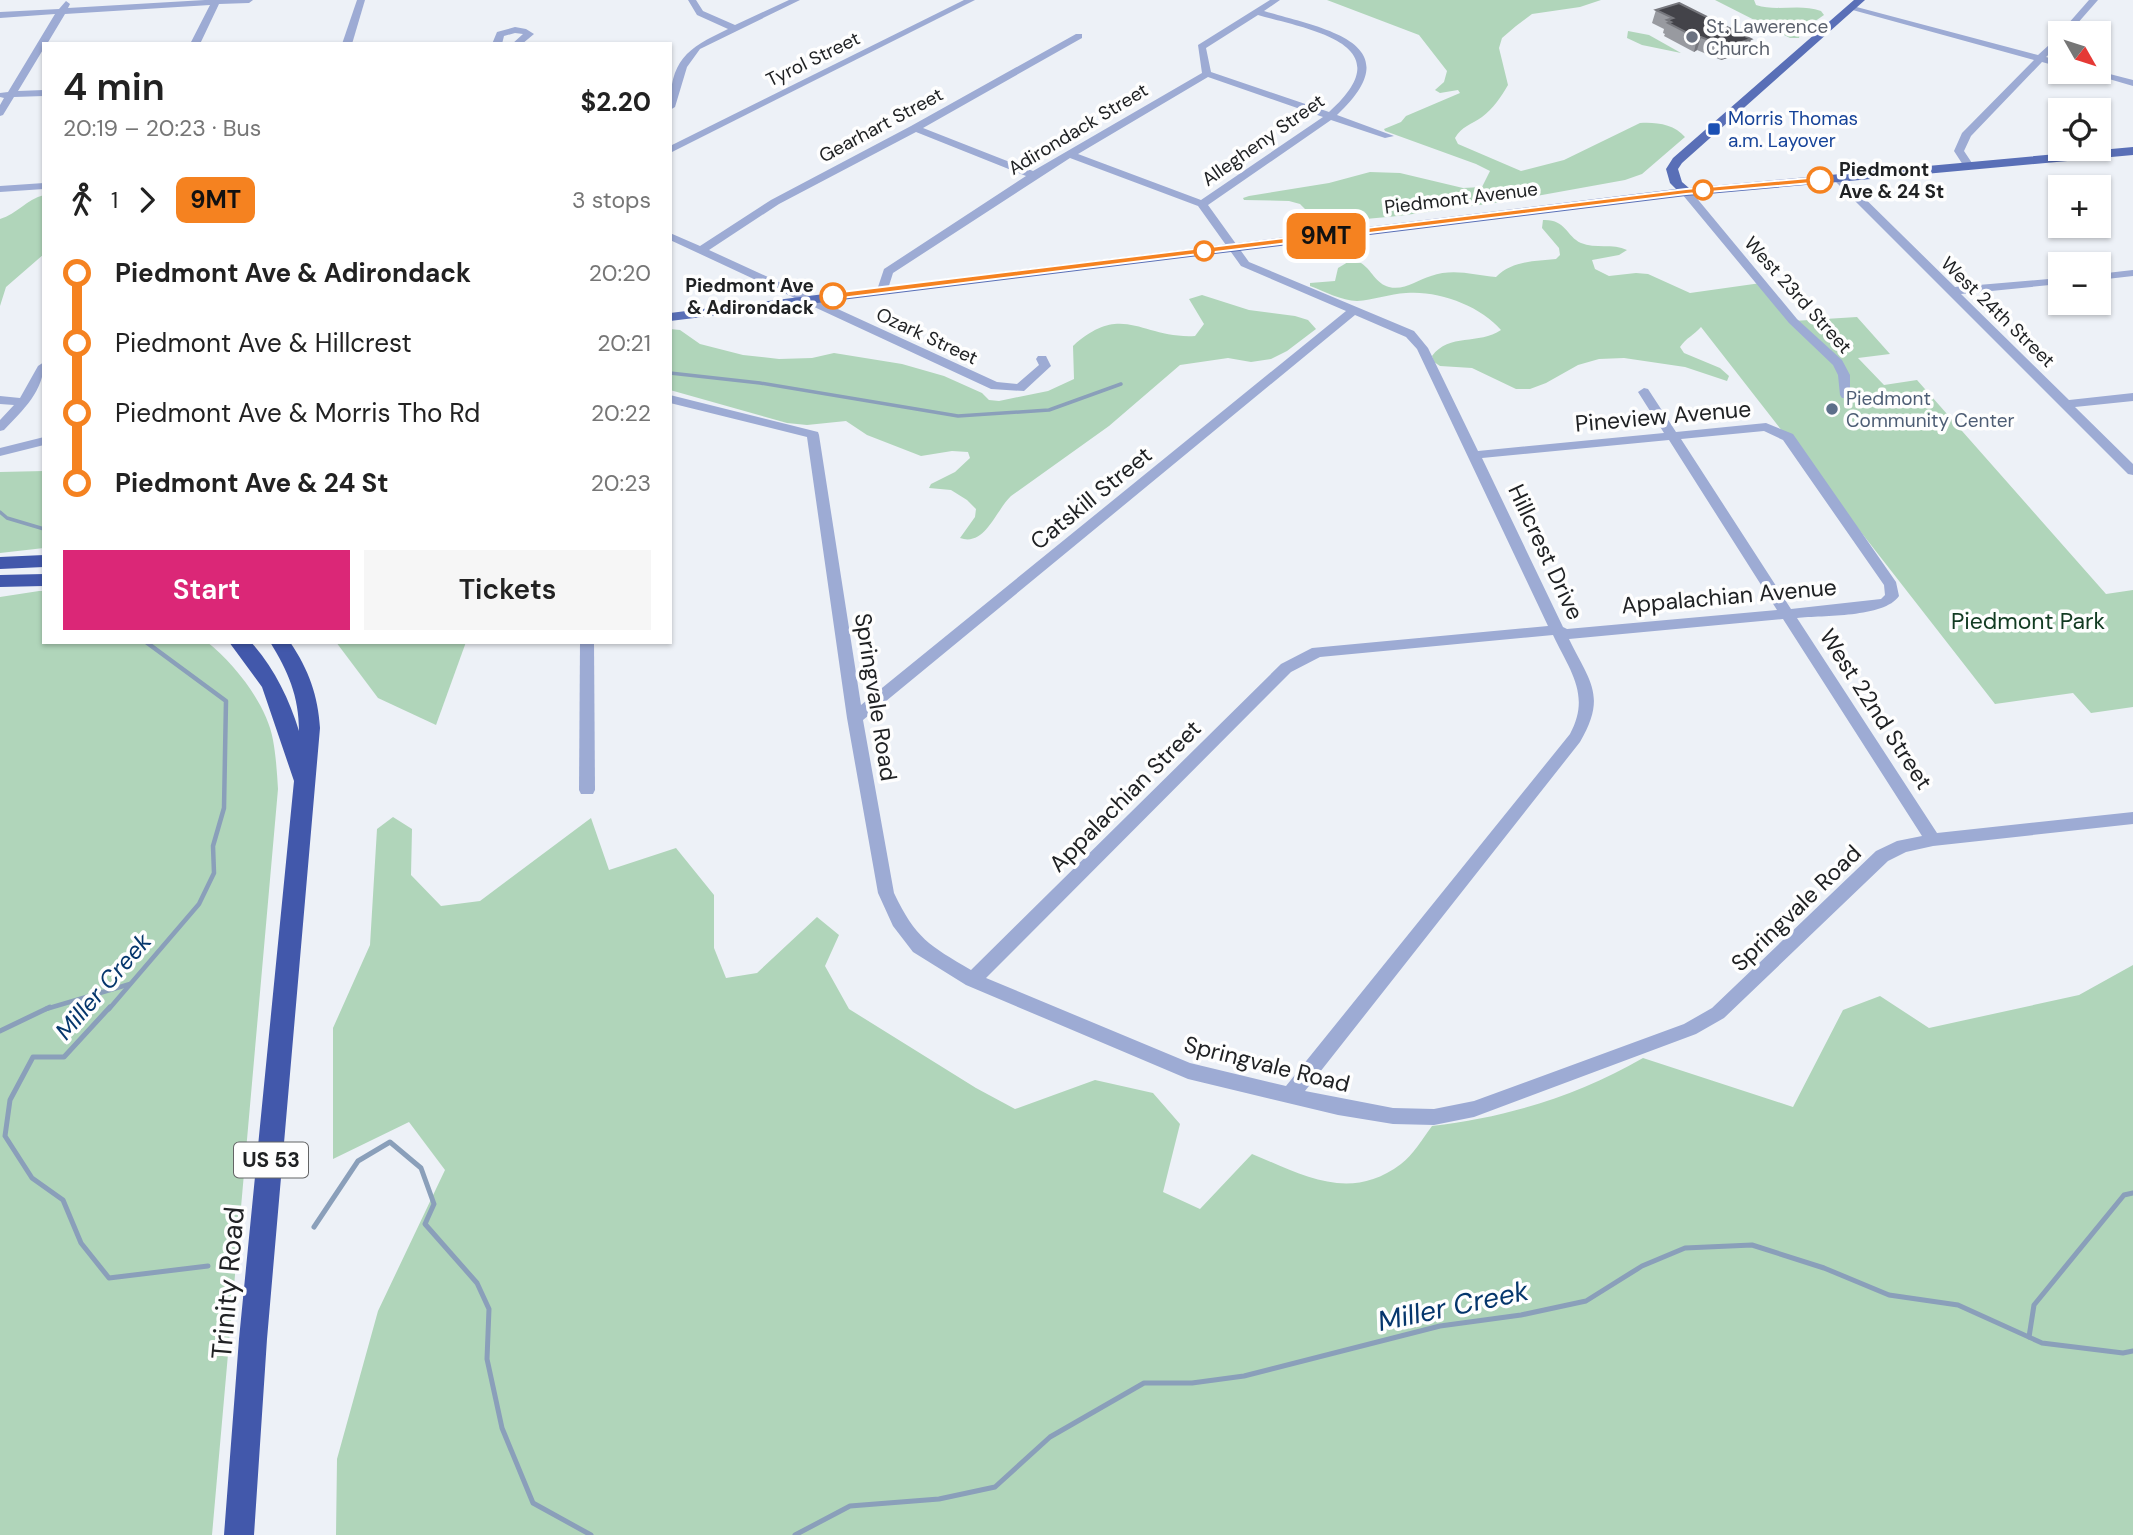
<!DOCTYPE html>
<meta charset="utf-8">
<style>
:root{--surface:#fff;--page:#f6f6f6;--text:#222;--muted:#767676;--accent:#db2777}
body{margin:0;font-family:"DM Sans",sans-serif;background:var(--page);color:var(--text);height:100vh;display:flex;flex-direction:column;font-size:26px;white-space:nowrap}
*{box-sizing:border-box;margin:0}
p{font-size:23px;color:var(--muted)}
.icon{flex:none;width:38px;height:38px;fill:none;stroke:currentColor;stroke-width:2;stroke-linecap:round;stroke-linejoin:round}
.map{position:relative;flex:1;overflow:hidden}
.details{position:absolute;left:42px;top:42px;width:630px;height:602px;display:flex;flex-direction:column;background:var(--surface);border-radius:0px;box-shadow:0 2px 5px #0004}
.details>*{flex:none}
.badge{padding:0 14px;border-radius:10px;font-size:24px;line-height:46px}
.needle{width:46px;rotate:129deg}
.fabs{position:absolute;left:2048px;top:21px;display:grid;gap:14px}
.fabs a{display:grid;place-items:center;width:63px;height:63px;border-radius:0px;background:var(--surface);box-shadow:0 2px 5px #0004;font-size:35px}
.map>.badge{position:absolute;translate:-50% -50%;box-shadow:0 0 0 4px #fff}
.legs{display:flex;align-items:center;gap:10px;height:77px;padding:0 21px;font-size:23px}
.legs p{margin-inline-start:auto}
.summary{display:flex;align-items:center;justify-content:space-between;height:119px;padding:0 21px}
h1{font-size:38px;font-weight:600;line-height:52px}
.cta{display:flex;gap:14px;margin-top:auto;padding:14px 21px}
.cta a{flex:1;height:80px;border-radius:0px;background:var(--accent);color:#fff;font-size:28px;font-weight:600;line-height:80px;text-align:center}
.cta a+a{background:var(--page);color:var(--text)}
ul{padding:0 21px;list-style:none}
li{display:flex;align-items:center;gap:24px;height:70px;font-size:26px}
li i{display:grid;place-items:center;width:10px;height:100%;margin:0 9px;background:currentColor}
li i::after{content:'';width:18px;height:18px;margin:-9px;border:5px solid;border-radius:50%;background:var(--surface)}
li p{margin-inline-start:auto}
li:first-child i{background:linear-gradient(#0000 50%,currentColor 0)}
li:last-child i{background:linear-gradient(currentColor 50%,#0000 0)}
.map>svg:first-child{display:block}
</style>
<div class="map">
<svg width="2133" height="1535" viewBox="0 0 2133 1535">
<rect width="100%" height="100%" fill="#edf1f7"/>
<g fill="#b0d5ba">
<path d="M1327,0H1601L1580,7L1532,14L1516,26L1502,38L1499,48L1508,85C1501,97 1493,109 1482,117C1472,124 1461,127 1455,138L1458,144L1521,171L1564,160L1640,123C1656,122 1674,124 1685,137L1642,174L1625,180L1509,201L1398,216L1333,222L1309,213L1300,204L1289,201L1244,200L1243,198L1249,196L1329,183L1370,172L1400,173L1463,188L1482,187L1490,171L1476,164L1385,131L1384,129L1401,122L1406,116L1460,93L1458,90L1440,93L1435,90L1444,82L1447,71L1419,35Z"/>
<path d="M1715,0H1754L1756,5C1777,12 1799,3 1821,11L1824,15L1801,31L1799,38H1790Z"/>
<polygon points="1628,31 1649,35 1681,53 1642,45 1627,38"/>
<path d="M44,195V254L6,287L0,306V219C17,214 27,199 44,195Z"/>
<path d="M1543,220C1566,219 1566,236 1581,243C1595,249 1613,243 1627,250L1619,255L1592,260L1595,269L1609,276L1636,273L1648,274L1690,293L1761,283L1793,321L1857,317L1890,354L1858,358L1884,385L1917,380L2106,594L2133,590V707L2091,713L2073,693L1995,704L1701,327C1694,335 1686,338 1680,347L1684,353L1720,368L1729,376L1727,381L1685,367L1624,358L1599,359L1578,365L1546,383L1530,389H1516L1472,368L1440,366L1434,362L1432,356C1449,333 1479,345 1501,330C1481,306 1438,290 1406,293C1390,294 1373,300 1357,301C1342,301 1324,291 1310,286V283L1335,281L1338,268L1348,262L1361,263C1371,269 1376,284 1389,287C1404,291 1417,280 1431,276C1453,268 1474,275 1496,277C1512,261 1535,261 1556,259L1560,255L1559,248L1542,228Z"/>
<path d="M1202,295L1249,310L1295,316L1308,320L1316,329L1287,351L1271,359L1251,362L1228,358L1180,365L1109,426L1011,496C996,510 985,547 960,538L975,517L976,509L967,500L951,490L929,488L931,484L955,472L970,458L968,452L952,451L921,456L867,435L846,421L807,425L787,423L670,390V329L680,330L700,344L743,355L779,359L812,358L834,353L902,364L944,376L982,393L989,400L999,401L1048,391L1074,379L1073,346C1123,301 1141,339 1195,336L1204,324L1189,299Z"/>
<polygon points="44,471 44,548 0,553 0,472"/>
<path d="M39,591H44V642H207C235,664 267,705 273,740C276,756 277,773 278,789L212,1535H0V597Z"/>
<polygon points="336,642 466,642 436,725 378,698"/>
<path d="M393,817L412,829L411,875L441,906L480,901L591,818L609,870L676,848L714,895V948L726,978L757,973L817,917L839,935L825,966L849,1009L976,1088L1015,1109L1095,1080L1153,1093L1180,1124L1163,1192L1200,1209L1252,1154C1304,1175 1349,1203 1401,1164C1413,1155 1423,1138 1432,1126C1508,1117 1577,1096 1643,1058L1793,1107L1843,1010L1880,996L1929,1028L2079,995L2133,965V1535H336L337,1459L378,1311L445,1170L409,1122L333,1159V1028L370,945L377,829Z"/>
</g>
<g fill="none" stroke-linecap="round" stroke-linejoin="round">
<g stroke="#8a9fba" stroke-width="3.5">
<polyline points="670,373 760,383 958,416 1049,410 1121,384"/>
<polyline points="0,512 7,518 44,529"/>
</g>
<g stroke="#8a9fba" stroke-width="4.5">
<polyline points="46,1009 130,984"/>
<polyline points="109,1009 199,904 214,873 213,846 224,808 226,701 146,642"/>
</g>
<g stroke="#8a9fba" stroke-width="5">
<polyline points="110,1007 64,1057 33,1057 10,1100 5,1136 32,1178 63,1200 81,1243 109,1278 208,1266"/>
<polyline points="0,1031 50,1007"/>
<polyline points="314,1227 358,1161 390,1142 421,1168 434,1204 425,1224 477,1283 489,1309 487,1359 502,1428 533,1503 591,1535"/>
<polyline points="2029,1337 2034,1305 2124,1195 2133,1193"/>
<polyline points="795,1535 850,1506 939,1499 995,1487 1050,1437 1144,1383 1192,1383 1244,1376 1440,1326 1521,1315 1586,1301 1642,1266 1685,1248 1752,1245 1824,1268 1889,1295 1958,1305 2042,1343 2123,1353 2133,1351"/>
</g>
<g fill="#9dabd4" fill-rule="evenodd">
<polygon points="205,0 253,0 249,3 219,4 200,44 190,44 210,5 65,14 47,44 44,44 44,48 18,91 44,90 44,96 14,97 3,115 0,116 0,105 4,98 0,97 0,93 8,92 55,14 0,18 0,12 59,9 66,1 70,4 68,8"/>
<polygon points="357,0 365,0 352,44 342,44"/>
<path d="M688,0H696L703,11L735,25L789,0H800L700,49L687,67L675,107L670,110C670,60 686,49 728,29L697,15Z"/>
<polygon points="964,0 975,0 670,153 670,146"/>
<path d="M1270,0H1280L1264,11C1320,28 1415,42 1337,115L1394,136L1385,138L1331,120L1208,205L1249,262L1414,331L1428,348L1478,451L1664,433L1638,392L1644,388L1648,389L1676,432L1766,423L1793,434L1896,582L1899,596C1884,618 1823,615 1797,618L1937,833L2133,812V824L1933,846L1906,852L1888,861L1724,1018L1696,1034L1474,1117L1434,1125L1393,1124L1338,1115L1188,1079L966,985L913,952L893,926L878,893L847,718L807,437L670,403V395L818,432L819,435L861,705L1346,311L1241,266L1198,206L1070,158L893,273L887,292H879L877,290L884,269L1026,176L916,132L779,204L709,250L997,382L1017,384L1039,365L1036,359L1038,356H1046L1051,366L1024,391L991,389L670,240V233L700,246L771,200L911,126L1076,34H1082V38L923,128L1033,171L1202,73L1198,45ZM1258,15C1310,30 1405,44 1329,112L1211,72L1206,48ZM1208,77L1323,117L1201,200L1078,154ZM1355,315L1406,337L1417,349L1548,626L1312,648L1281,664L971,970C929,945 916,939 894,893L863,720ZM1764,431L1783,440L1884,585L1885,595L1881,599L1791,609L1681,439ZM1669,440L1777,610L1567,629L1563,627L1482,458ZM1783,619L1922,836L1897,841L1876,851L1712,1008L1684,1024L1474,1101L1434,1109L1393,1108L1305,1091L1580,742C1607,696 1590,682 1569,639ZM1553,635C1570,671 1591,695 1570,734L1286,1086L1190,1063L986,978L1291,672L1320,657Z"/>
<polygon points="2089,0 2098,0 2069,33 2060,33"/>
<polygon points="1849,5 2038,55 2060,35 2060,44 2046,57 2060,61 2060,67 2042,62 1971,136 1964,151 1974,166 1965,168 1954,151 1962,133 2034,60 1849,9"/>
<polygon points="515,27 526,29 534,34 522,44 512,44 523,34 515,33 504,36 502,44 492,44 497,32"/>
<polygon points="2098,71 2133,80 2133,86 2085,72"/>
<polygon points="1834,176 1842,176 1955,287 2060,278 2060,284 1961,294 2069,400 2133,393 2133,401 2075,407 2133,464 2133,475 2128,474 1834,180"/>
<polygon points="44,183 44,189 0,192 0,186"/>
<polygon points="1682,190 1690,190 1797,319 1842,360 1850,375 1850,398 1842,398 1840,395 1838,375 1833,365 1789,323 1682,194"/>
<polygon points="2133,270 2133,276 2098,280 2098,274"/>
<path d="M44,362C44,391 23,410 4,430L0,431V420L14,405L0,404V396L20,398L38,366Z"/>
<polygon points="44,437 44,445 0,456 0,448"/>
<polygon points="580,642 594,642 595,790 593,794 581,794 579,790"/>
</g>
<polygon fill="#596fb7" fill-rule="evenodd" points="1854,0 1865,0 1682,163 1678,169 1682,182 1689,188 2133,147 2133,155 1686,196 670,321 670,313 1676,189 1670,183 1666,169 1673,158"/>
<g fill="#4258ab" fill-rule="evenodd">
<polygon points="44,555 44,567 0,569 0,557"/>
<polygon points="44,574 44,586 0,587 0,575"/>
<path d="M229,642H251C274,668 289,698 299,731C299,696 288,671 270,642H290C309,670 318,696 320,728L267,1339L254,1535H224L239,1339L294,781L262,687Z"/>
</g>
</g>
<polygon fill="#989aa0" points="1656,10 1751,39 1747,52 1721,60 1697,50 1694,52 1664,36 1665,34 1663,33 1664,29 1652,23"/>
<g fill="#76777d">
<polygon points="1701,37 1697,50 1694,52 1697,38"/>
<polygon points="1751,39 1747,52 1721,60 1726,47"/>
</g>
<polygon fill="#434349" stroke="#76777d" stroke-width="2" points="1679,3 1751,39 1726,47 1701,37 1697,38 1668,23 1671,22 1667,20 1673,18 1656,10"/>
<polygon fill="#f58220" stroke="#fff" stroke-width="2" points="1820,177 1825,180 1823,182 1686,194 833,299 828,296 833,293 1686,189"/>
<circle fill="#6b7280" stroke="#fefefe" stroke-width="2.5" cx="1692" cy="37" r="7"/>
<rect fill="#1a4fb4" stroke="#fefefe" stroke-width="2.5" x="1707" y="122" width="14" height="14" rx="3.5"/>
<g fill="#fff" stroke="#f58220" stroke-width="3.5">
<circle cx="1820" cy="180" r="12"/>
<circle cx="1703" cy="190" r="9"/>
<circle cx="1204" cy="251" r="9"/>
<circle cx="833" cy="296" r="12"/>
</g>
<circle fill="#5c6f8a" stroke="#fefefe" stroke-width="2.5" cx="1832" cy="409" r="7"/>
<g text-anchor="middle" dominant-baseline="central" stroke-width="7" stroke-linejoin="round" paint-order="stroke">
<g font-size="19" fill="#5b616d" stroke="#fefefe" text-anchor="start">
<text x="1706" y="26">St. Lawerence<tspan x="1706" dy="22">Church</tspan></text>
</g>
<g font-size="19" fill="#202224" stroke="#fefefe">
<text transform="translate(813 59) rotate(-26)">Tyrol Street</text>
<text transform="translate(881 125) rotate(-28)">Gearhart Street</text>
<text transform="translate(1078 129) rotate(-31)">Adirondack Street</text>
<text transform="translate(1263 140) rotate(-35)">Allegheny Street</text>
<text transform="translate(1461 198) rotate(-7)">Piedmont Avenue</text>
<text transform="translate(1798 295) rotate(48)">West 23rd Street</text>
<text transform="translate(1998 312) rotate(44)">West 24th Street</text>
<text transform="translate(927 336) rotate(25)">Ozark Street</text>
</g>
<g font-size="19" fill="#164399" stroke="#fefefe" text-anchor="start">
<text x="1728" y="118">Morris Thomas<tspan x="1728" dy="22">a.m. Layover</tspan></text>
</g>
<g font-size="19" font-weight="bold" fill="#202224" stroke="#fefefe" text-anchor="start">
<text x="1839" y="169">Piedmont<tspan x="1839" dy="22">Ave &amp; 24 St</tspan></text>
<text x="814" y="285" text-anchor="end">Piedmont Ave<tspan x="814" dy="22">&amp; Adirondack</tspan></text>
</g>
<g font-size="19" fill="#4e5e75" stroke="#fefefe" text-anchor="start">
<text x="1846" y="398">Piedmont<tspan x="1846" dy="22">Community Center</tspan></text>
</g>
<rect fill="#fefefe" stroke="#636465" stroke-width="2" x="234" y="1142.5" width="74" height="35" rx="5"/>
<g font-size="21" font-weight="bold" fill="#202224">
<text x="271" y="1160">US 53</text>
</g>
<g font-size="23" fill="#202224" stroke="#fefefe">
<text transform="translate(1663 416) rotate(-5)">Pineview Avenue</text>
<text transform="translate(1091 498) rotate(-39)">Catskill Street</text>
<text transform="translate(1546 552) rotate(65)">Hillcrest Drive</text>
<text transform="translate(1729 596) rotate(-5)">Appalachian Avenue</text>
<text transform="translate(876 697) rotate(81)">Springvale Road</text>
<text transform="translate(1876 709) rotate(57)">West 22nd Street</text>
<text transform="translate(1125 796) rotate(-45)">Appalachian Street</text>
<text transform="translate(1796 908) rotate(-44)">Springvale Road</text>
<text transform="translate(1267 1064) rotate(14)">Springvale Road</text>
</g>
<g font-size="23" fill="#123b22" stroke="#fefefe">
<text x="2028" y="621">Piedmont Park</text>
</g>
<g font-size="24" font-style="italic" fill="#05366c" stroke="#fefefe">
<text transform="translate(103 986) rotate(-49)">Miller Creek</text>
</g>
<g font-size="28" fill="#202224" stroke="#fefefe">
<text transform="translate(228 1283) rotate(-85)">Trinity Road</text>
</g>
<g font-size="28" font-style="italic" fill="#05366c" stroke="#fefefe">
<text transform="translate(1453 1306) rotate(-12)">Miller Creek</text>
</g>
</g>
</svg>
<div class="fabs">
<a><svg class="needle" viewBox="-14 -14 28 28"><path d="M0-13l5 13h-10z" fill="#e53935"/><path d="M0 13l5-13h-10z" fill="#767676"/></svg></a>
<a><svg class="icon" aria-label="locate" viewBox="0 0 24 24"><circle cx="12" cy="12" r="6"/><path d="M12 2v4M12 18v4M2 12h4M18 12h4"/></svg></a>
<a>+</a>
<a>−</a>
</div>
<b class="badge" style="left:1326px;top:236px;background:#f58220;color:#111">9MT</b>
<section class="details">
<div class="summary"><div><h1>4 min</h1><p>20:19 – 20:23 · Bus</p></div><b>$2.20</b></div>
<div class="legs"><svg class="icon" aria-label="walk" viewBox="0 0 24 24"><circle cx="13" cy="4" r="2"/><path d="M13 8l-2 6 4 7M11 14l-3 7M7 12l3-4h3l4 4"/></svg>1<svg class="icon" aria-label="forward" viewBox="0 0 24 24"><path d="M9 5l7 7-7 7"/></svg><b class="badge" style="background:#f58220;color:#111">9MT</b><p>3 stops</p></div>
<ul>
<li><i style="color:#f58220"></i><b>Piedmont Ave &amp; Adirondack</b><p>20:20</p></li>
<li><i style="color:#f58220"></i><span>Piedmont Ave &amp; Hillcrest</span><p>20:21</p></li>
<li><i style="color:#f58220"></i><span>Piedmont Ave &amp; Morris Tho Rd</span><p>20:22</p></li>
<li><i style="color:#f58220"></i><b>Piedmont Ave &amp; 24 St</b><p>20:23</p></li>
</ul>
<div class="cta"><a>Start</a><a>Tickets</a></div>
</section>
</div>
